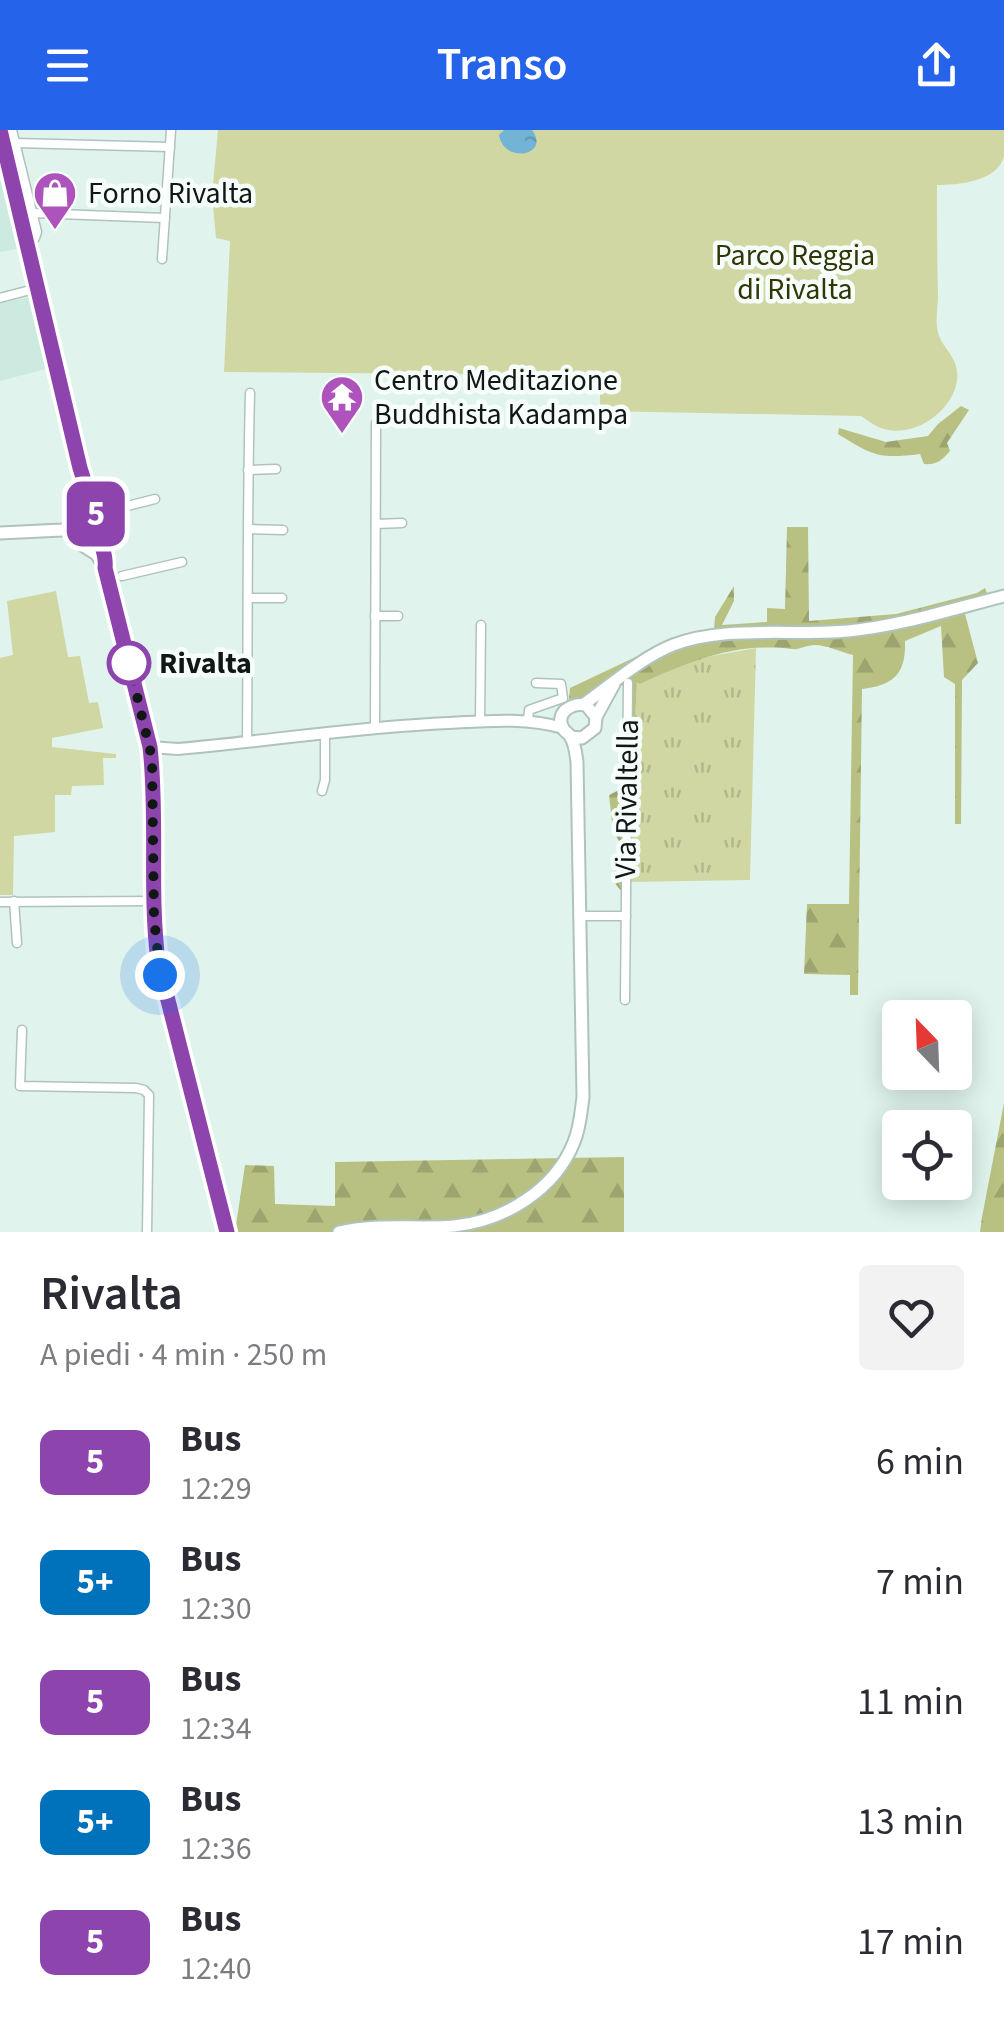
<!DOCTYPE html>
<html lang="it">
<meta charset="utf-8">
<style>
:root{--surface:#fff;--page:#f2f2f3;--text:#2b2b33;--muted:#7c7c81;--accent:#2563eb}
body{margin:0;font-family:"Source Sans 3",sans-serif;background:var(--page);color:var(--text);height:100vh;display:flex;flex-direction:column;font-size:38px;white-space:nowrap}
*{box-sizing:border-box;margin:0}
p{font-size:32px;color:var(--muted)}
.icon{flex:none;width:55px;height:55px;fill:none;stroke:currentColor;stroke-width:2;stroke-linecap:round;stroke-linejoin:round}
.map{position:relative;height:1102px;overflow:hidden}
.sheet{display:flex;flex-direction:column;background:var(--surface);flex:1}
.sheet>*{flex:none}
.badge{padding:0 20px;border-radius:15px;font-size:35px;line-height:65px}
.needle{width:65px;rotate:337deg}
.fabs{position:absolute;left:882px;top:870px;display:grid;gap:20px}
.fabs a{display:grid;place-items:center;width:90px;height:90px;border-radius:10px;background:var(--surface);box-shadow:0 5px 25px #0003;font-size:50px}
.you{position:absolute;width:50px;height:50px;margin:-25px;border:8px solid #fff;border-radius:50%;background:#1a73e8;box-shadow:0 0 0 15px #1a73e833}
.map>.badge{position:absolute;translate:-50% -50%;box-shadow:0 0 0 5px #fff}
.round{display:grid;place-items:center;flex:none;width:105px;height:105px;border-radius:10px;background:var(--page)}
.summary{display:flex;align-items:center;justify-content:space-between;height:170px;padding:0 40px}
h1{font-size:48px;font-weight:600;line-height:75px}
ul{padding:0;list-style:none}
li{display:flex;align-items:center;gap:30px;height:120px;padding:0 40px}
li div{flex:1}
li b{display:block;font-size:38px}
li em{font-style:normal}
li .badge{min-width:110px;font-weight:700;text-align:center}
header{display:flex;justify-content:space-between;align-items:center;height:130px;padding:0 40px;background:var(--accent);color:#fff;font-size:45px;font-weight:600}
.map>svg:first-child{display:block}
</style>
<header><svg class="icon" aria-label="menu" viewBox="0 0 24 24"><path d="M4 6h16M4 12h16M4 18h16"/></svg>Transo<svg class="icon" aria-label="share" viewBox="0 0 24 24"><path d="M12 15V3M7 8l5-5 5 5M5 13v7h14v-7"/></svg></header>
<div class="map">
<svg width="1004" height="1102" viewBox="0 0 1004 1102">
<defs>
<pattern id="grass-tufts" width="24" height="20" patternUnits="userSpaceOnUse" patternTransform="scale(2.5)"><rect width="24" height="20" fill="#d0d7a3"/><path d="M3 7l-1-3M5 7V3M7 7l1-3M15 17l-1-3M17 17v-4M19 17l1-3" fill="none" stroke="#b2b88b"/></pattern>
<pattern id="forest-firs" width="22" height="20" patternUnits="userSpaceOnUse" patternTransform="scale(2.5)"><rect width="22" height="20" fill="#b8c082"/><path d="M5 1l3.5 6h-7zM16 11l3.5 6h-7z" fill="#9da46f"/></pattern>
<pattern id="water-ripples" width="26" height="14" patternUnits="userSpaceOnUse" patternTransform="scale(2.5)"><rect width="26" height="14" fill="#73b3d6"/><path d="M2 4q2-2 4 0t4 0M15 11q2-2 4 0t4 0" fill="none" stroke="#6299b7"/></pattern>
</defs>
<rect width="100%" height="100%" fill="#e0f4ed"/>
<g fill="#cdeae0">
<polygon points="6,50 23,118 0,122 0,51"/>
<polygon points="29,167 46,239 0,251 0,174"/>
</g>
<polygon fill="url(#grass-tufts)" points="756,518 750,750 627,752 637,550 640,554 695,529"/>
<g fill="url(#forest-firs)">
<path d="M961,276L969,280L947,313L950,321C942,330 937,335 924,334L920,324C879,329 873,326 838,304L839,298L886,312L928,306L938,294Z"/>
<path d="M787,397H808L809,491L896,484L977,463L985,458L992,476L965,484L978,533L962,550L961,694H955V554L944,547L941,496L905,511C906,544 894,555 862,559L858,865H850V845L804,844L807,774H849L853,525C841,522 826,515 815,515C806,515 800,520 792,519C735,512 691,531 640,554L637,552L626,767L614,752L619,711L613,701L609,665L627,656V553L598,568L569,569L570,558L663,514L714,500L715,487L734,456V471L722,495L767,492V478L785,479Z"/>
<polygon points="1004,973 1004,1102 980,1102 982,1087"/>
<polygon points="624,1027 624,1102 235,1102 245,1035 274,1036 275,1074 335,1076 335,1032"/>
</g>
<g fill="#d0d7a3">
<path d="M218,0H1004C1004,8 1004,18 1004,26C998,52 957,55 937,55C937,92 937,128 938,164C938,176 935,191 938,202C942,220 960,226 957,251C952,281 918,305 888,300C877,298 870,292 861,286L600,281V263L583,245L224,242L230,111L216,108L212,65Z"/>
<polygon points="56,461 68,527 80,526 89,573 98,572 103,598 52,608 52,617 116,624 116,628 103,628 104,655 72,656 71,665 55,665 55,702 14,706 13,765 0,765 0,528 13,525 7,471"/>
</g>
<path fill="url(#water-ripples)" d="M504,0H532C551,25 504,35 499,5Z"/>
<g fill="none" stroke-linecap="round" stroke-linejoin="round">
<g stroke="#afc3bc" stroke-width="11">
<g id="minor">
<polyline points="12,0 37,102 35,108 27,111"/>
<polyline points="15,13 170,17"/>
<polyline points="32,83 165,88"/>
<polyline points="162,129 171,0"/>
<polyline points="0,168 38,158"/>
<polyline points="248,340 276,339"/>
<polyline points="96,384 155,369"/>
<polyline points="376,394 402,393"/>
<polyline points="249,399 283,400"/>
<polyline points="122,446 182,432"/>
<polyline points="248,468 282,468"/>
<polyline points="375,486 398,486"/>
<polyline points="480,591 481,495"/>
<polyline points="528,591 529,580 563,568 561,554 536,553"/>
<polyline points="375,598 376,293"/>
<path d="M247,611C248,495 247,379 250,263"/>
<polyline points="322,661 325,650 325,603"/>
<polyline points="14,771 17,813"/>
<polyline points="0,772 154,771"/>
<polyline points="581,786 626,786"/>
<polyline points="625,870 628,553"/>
<polyline points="22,900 20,956 136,958 144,960 149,965 147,1102"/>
</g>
</g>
<g stroke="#afc3bc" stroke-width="14">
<path id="tertiary" d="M150,617L178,619C268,611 357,597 448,593C486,591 526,587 563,598"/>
</g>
<g stroke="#afc3bc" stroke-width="15">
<g id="secondary">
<polyline points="0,403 62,400 74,397"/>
<path d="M584,574C612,554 641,528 673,515C725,495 792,506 848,501C901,496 952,479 1004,466"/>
<polyline points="596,587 614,554"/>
<path d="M339,1102C377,1093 416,1099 454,1096C504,1091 555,1060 574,1012C580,998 581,982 583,967L577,632C576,624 575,613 570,606C569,604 566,602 564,600C553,583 572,572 586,575L596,587L595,598L582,608L571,607"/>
</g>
</g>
<g stroke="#afc3bc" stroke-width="16">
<g id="primary">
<path d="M0,0L81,338L96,384L100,401L99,408L106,427L105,438L150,617C159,688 149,760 158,831L227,1102"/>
<polyline points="83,390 74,397 75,410 97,424 104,436"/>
</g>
</g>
<use href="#minor" stroke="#fff" stroke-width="8"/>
<use href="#tertiary" stroke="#fff" stroke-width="10"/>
<use href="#secondary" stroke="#fff" stroke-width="11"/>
<use href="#primary" stroke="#fff" stroke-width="12"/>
</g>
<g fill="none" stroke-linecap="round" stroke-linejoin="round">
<g stroke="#fff" stroke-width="22">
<path id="line" d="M0,0L80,338L100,401C99,414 107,424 105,438L150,617C158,688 149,760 158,831L227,1102"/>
</g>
<use href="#line" stroke="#8e44ad" stroke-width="15"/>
<polyline stroke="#101715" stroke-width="10" stroke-dasharray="0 18" points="129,533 152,628 154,787 160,845"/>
</g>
<defs>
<g id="shop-pin" transform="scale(2.25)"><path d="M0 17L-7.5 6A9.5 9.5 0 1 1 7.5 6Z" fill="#ae52bc" stroke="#f6fefc"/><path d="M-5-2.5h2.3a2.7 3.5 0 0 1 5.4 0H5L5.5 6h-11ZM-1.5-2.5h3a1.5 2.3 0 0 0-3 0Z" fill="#fff"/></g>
<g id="temple-pin" transform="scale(2.25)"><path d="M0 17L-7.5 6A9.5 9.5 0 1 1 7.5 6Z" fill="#ae52bc" stroke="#f6fefc"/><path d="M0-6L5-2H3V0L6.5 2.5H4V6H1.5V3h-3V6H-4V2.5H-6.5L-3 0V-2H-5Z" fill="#fff"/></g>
</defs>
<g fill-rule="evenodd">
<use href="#shop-pin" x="55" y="63"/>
<use href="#temple-pin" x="342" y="267"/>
</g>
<circle fill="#fff" stroke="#8e44ad" stroke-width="5" cx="129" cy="533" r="20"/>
<g text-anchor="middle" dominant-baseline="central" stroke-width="9" stroke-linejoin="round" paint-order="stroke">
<g font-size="30" fill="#101715" stroke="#f6fefc" text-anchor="start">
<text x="88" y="63">Forno Rivalta</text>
<text x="374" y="250">Centro Meditazione<tspan x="374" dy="34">Buddhista Kadampa</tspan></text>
</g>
<g font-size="30" fill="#323504" stroke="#f6fefc">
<text x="795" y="125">Parco Reggia<tspan x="795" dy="34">di Rivalta</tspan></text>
</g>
<g font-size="30" font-weight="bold" fill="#101715" stroke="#f6fefc" text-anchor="start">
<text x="159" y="533">Rivalta</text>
</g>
<g font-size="30" fill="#101715" stroke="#f6fefc">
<text transform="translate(627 669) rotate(-89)">Via Rivaltella</text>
</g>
</g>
</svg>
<div class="fabs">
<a><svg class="needle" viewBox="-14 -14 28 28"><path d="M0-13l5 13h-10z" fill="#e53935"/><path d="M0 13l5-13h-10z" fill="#7c7c81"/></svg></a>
<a><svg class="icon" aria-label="locate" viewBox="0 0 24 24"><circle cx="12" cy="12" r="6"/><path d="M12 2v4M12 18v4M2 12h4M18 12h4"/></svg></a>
</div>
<div class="you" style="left:160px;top:845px"></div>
<b class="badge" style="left:96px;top:384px;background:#8e44ad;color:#fff">5</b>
</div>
<section class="sheet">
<div class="summary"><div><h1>Rivalta</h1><p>A piedi · 4 min · 250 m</p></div><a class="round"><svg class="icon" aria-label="heart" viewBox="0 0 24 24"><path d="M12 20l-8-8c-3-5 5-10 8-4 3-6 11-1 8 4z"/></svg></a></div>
<ul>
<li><span class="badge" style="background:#8e44ad;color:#fff">5</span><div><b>Bus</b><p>12:29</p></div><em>6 min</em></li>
<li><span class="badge" style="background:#0072bc;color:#fff">5+</span><div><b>Bus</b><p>12:30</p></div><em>7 min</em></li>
<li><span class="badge" style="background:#8e44ad;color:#fff">5</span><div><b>Bus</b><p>12:34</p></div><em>11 min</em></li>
<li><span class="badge" style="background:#0072bc;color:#fff">5+</span><div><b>Bus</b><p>12:36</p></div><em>13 min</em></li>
<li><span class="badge" style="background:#8e44ad;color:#fff">5</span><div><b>Bus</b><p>12:40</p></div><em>17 min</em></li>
</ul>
</section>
